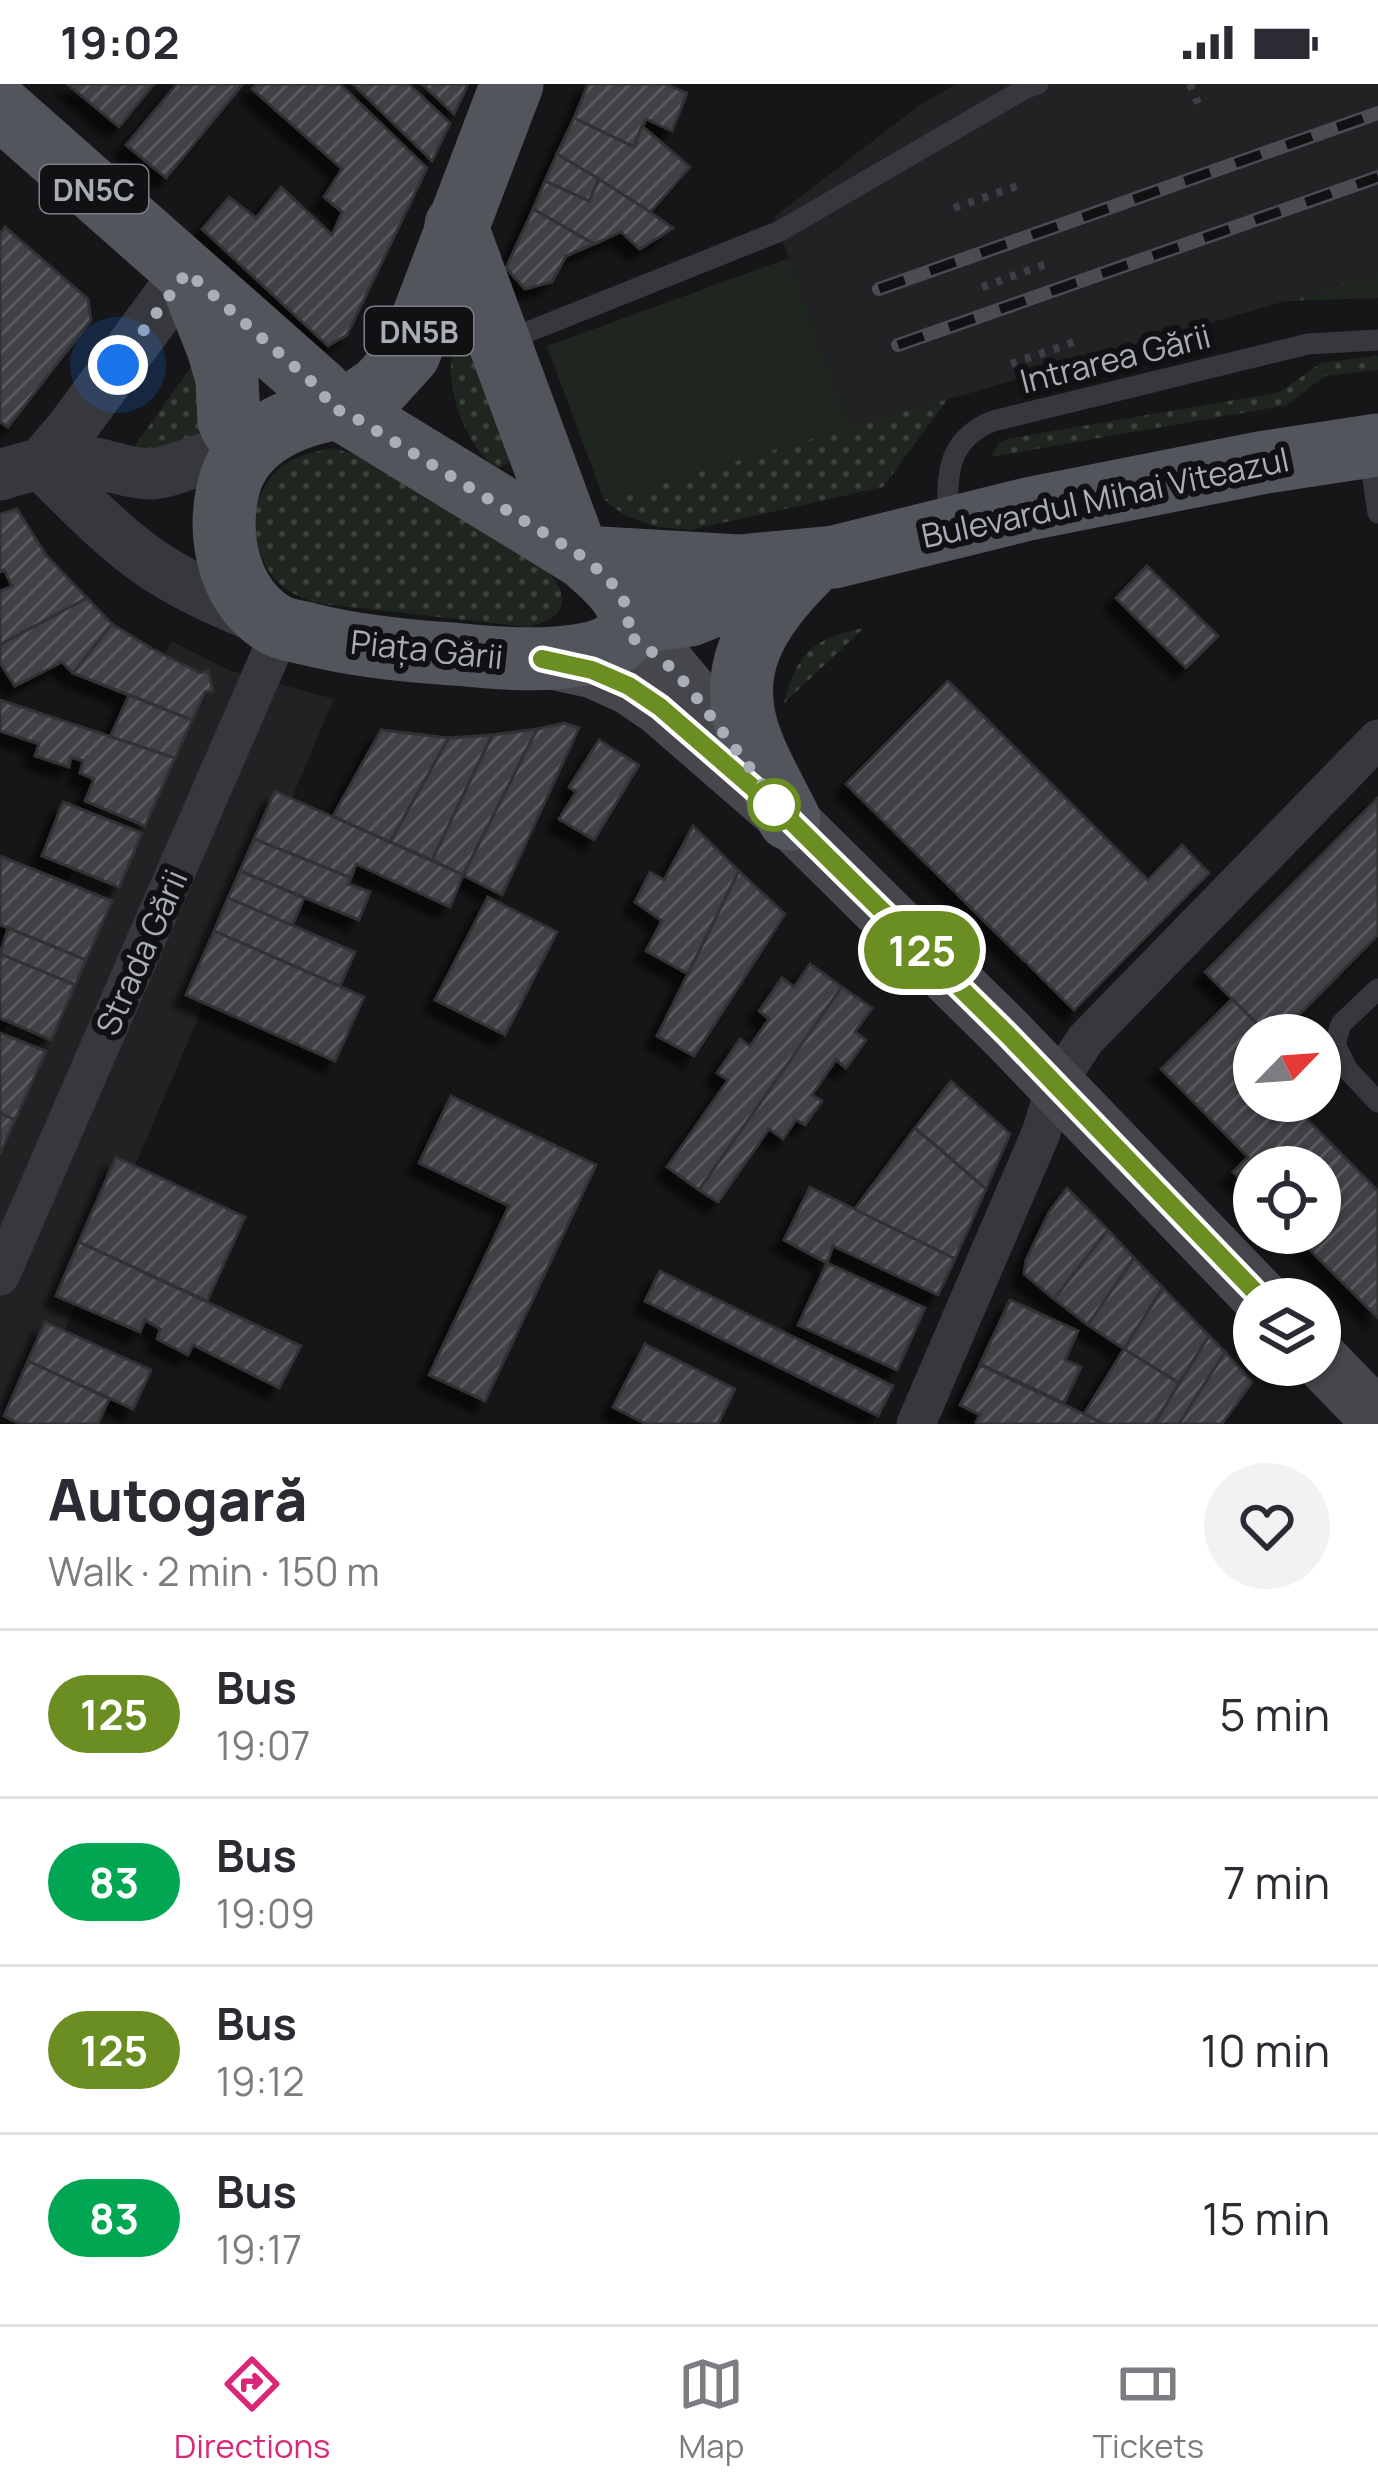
<!DOCTYPE html>
<meta charset="utf-8">
<style>
:root{--surface:#fff;--page:#f2f2f3;--text:#2b2b33;--muted:#7c7c81;--line:#e1e1e2;--accent:#db2777}
body{margin:0;font-family:Manrope,sans-serif;background:var(--page);color:var(--text);height:100vh;display:flex;flex-direction:column;font-size:45px;white-space:nowrap}
*{box-sizing:border-box;margin:0}
p{font-size:39px;color:var(--muted)}
.icon{flex:none;width:66px;height:66px;fill:none;stroke:currentColor;stroke-width:2;stroke-linecap:round;stroke-linejoin:round}
.map{position:relative;height:1340px;overflow:hidden}
.side{display:flex;flex-direction:column;background:var(--surface);flex:1}
.side>*{flex:none}
.badge{padding:0 24px;border-radius:39px;font-size:42px;line-height:78px}
.needle{width:78px;rotate:65deg}
.tools{position:absolute;left:1233px;top:930px;display:grid;gap:24px}
.tools a{display:grid;place-items:center;width:108px;height:108px;border-radius:50%;background:var(--surface);box-shadow:0 3px 9px #0004;font-size:60px}
.you{position:absolute;width:60px;height:60px;margin:-30px;border:9px solid #fff;border-radius:50%;background:#1a73e8;box-shadow:0 0 0 18px #1a73e833}
.map>.badge{position:absolute;translate:-50% -50%;box-shadow:0 0 0 6px #fff}
.round{display:grid;place-items:center;flex:none;width:126px;height:126px;border-radius:63px;background:var(--page)}
.summary{display:flex;align-items:center;justify-content:space-between;height:204px;padding:0 48px}
h1{font-size:57px;font-weight:800;line-height:90px}
ul{padding:0;list-style:none}
li{display:flex;align-items:center;gap:36px;height:168px;padding:0 48px;border-top:3px solid var(--line)}
li div{flex:1}
li b{display:block;font-size:45px}
li em{font-style:normal}
li .badge{min-width:132px;font-weight:700;text-align:center}
.status{display:flex;justify-content:space-between;align-items:center;height:84px;padding:0 60px;background:var(--surface);direction:ltr}
.status svg{height:33px;fill:currentColor}
.tab-bar{display:flex;justify-content:space-around;align-items:center;height:168px;border-top:3px solid var(--line);background:var(--surface);font-size:33px;color:var(--muted)}
.tab-bar a{display:grid;justify-items:center;gap:6px}
.tab-bar .current{color:var(--accent)}
.map>svg:first-child{display:block}
</style>
<div class="status"><b>19:02</b><svg viewBox="0 0 49 12"><path d="M0 12V9h3v3zM5 12V6h3v6zM10 12V3h3v9zM15 12V0h3v12zM26 1h20v11H26zM47 4h2v5h-2z"/></svg></div>
<div class="map">
<svg width="1378" height="1340" viewBox="0 0 1378 1340">
<defs>
<pattern id="forest-firs" width="22" height="20" patternUnits="userSpaceOnUse" patternTransform="scale(3)"><rect width="22" height="20" fill="#1e261f"/><path d="M5 1l3.5 6h-7zM16 11l3.5 6h-7z" fill="#3c433d"/></pattern>
<pattern id="park-dots" width="8" height="8" patternUnits="userSpaceOnUse" patternTransform="scale(3)"><rect width="8" height="8" fill="#1e261f"/><path d="M2 2h.1M6 6h.1" fill="none" stroke="#3c433d" stroke-width="1.8" stroke-linecap="round"/></pattern>
<pattern id="building-hatch" width="6" height="6" patternUnits="userSpaceOnUse" patternTransform="scale(3)"><rect width="6" height="6" fill="#404145"/><path d="M-1 1l2-2M0 6l6-6M5 7l2-2" fill="none" stroke="#595a5e"/></pattern>
<filter id="shadow"><feDropShadow dx="-11" dy="11" stdDeviation="3" flood-color="#0009"/></filter>
</defs>
<rect width="100%" height="100%" fill="#161618"/>
<g fill="#222225">
<polygon points="956,0 1378,0 1378,190 850,344 774,133 917,23"/>
<polygon points="171,557 229,586 334,615 25,1340 0,1340 0,955"/>
</g>
<polygon fill="#1e261f" points="789,174 850,344 604,416 547,262"/>
<polygon fill="url(#forest-firs)" points="1378,190 1378,214 1285,217"/>
<g fill="url(#park-dots)">
<path d="M464,249L513,371L508,380L499,384C464,369 432,275 464,249Z"/>
<polygon points="203,266 204,340 193,357 127,373"/>
<polygon points="1378,272 1378,286 1325,292 1287,321 991,373 998,360 1007,355 1280,308 1321,279"/>
<polygon points="948,315 883,403 690,446 657,443 626,432 604,416"/>
<path d="M331,364L358,371L547,486C573,514 565,536 527,543L315,519C304,514 291,510 282,502C249,472 244,415 279,385C294,372 313,368 331,364Z"/>
<path d="M864,544L784,619C797,568 814,554 864,544Z"/>
</g>
<g fill="url(#building-hatch)" stroke="#303034" stroke-width="3" filter="url(#shadow)">
<polygon points="67,0 154,0 119,43"/>
<polygon points="177,0 243,0 166,94 126,61"/>
<polygon points="257,0 340,0 427,84 347,251 328,262 202,145 229,113 256,134 281,103 332,151 342,128 324,113 342,85 252,5"/>
<polygon points="353,0 409,0 450,39 432,77"/>
<polygon points="422,0 468,0 454,30"/>
<polygon points="588,0 666,0 687,9 672,47 646,35 634,63 574,34"/>
<polygon points="574,34 634,63 642,42 690,83 650,128 557,70"/>
<polygon points="557,70 599,95 589,117 545,97"/>
<polygon points="599,95 650,128 673,144 640,165 621,148 594,160 533,125 545,97 589,117"/>
<polygon points="533,125 594,160 566,172 552,198 525,205 506,184"/>
<polygon points="5,143 88,215 91,236 8,343 0,338 0,150"/>
<polygon points="17,425 46,471 87,514 0,561 0,507 12,502 4,486 0,488 0,430"/>
<polygon points="1147,482 1218,552 1186,584 1116,514"/>
<polygon points="87,514 112,540 73,589 62,578 15,602 0,579 0,561"/>
<polygon points="112,540 149,563 200,589 208,587 213,607 205,608 192,636 73,589"/>
<polygon points="948,597 1148,796 1182,761 1209,789 1074,926 846,700"/>
<polygon points="129,611 192,636 175,674 110,653"/>
<polygon points="0,616 175,674 145,742 85,717 94,695 80,689 83,677 71,673 69,683 35,672 39,660 0,647"/>
<polygon points="564,639 579,644 502,811 463,791 537,645"/>
<polygon points="537,645 463,791 432,776 492,651"/>
<polygon points="381,646 449,654 390,758 333,732"/>
<polygon points="492,651 432,776 390,758 449,654"/>
<polygon points="599,656 639,681 594,756 559,735 576,708 569,703"/>
<polygon points="275,707 463,791 450,823 356,780 351,794 254,755"/>
<polygon points="1378,714 1378,851 1279,951 1268,951 1205,888"/>
<polygon points="63,718 142,749 119,803 42,772"/>
<polygon points="693,742 739,787 688,890 646,867 662,837 635,818 650,788 664,796"/>
<polygon points="254,755 351,794 348,800 370,808 359,836 240,787"/>
<polygon points="0,772 112,817 86,876 0,841"/>
<polygon points="240,787 304,814 292,842 228,814"/>
<polygon points="739,787 785,830 694,972 657,952"/>
<polygon points="488,813 557,848 505,951 435,916"/>
<polygon points="228,814 355,868 340,902 214,847"/>
<polygon points="8,844 86,876 75,901 0,870"/>
<polygon points="214,847 364,913 335,977 186,911"/>
<polygon points="0,870 75,901 51,956 0,934"/>
<polygon points="810,880 842,903 699,1106 667,1083 728,996 717,989 740,955 750,962 769,935 759,927 782,894 794,903"/>
<polygon points="842,903 872,924 855,948 866,956 846,984 836,976 812,1011 822,1017 805,1041 796,1036 783,1055 769,1045 718,1118 699,1106"/>
<polygon points="1232,915 1268,951 1254,951 1254,1017 1289,1017 1378,1107 1378,1234 1293,1149 1320,1149 1320,1083 1254,1083 1254,1109 1233,1088 1248,1073 1161,985"/>
<polygon points="0,949 46,967 15,1036 0,1029"/>
<polygon points="951,997 1010,1050 986,1105 915,1044"/>
<polygon points="451,1012 596,1081 485,1317 429,1291 509,1122 419,1079"/>
<polygon points="0,1029 15,1036 0,1070"/>
<polygon points="915,1044 986,1105 955,1175 854,1126"/>
<polygon points="116,1073 245,1133 207,1217 79,1158"/>
<polygon points="810,1103 955,1175 938,1211 833,1162 827,1179 784,1156"/>
<polygon points="1067,1104 1108,1146 1054,1215 1024,1190 1026,1176 1049,1128"/>
<polygon points="1108,1146 1134,1174 1088,1241 1054,1215"/>
<polygon points="79,1158 301,1262 279,1304 193,1261 188,1271 157,1255 160,1245 145,1236 140,1248 56,1212"/>
<polygon points="1134,1174 1163,1204 1124,1265 1088,1241"/>
<polygon points="827,1179 925,1224 897,1286 798,1241"/>
<polygon points="660,1187 893,1302 878,1332 645,1217"/>
<polygon points="1163,1204 1209,1252 1179,1299 1124,1265"/>
<polygon points="1010,1216 1078,1247 1065,1276 1081,1283 1064,1319 980,1280"/>
<polygon points="45,1238 151,1286 133,1325 28,1277"/>
<polygon points="1209,1252 1225,1268 1179,1340 1154,1340"/>
<polygon points="645,1260 735,1305 718,1340 646,1340 613,1323"/>
<polygon points="1124,1265 1179,1299 1154,1340 1104,1340 1084,1330"/>
<polygon points="1225,1268 1252,1298 1222,1340 1179,1340"/>
<polygon points="28,1277 109,1315 98,1340 20,1340 4,1332"/>
<polygon points="980,1281 1084,1330 1104,1340 979,1340 976,1338 980,1331 960,1321"/>
</g>
<g fill="none" stroke-linecap="round" stroke-linejoin="round">
<g stroke="#3d3f44" stroke-width="8" stroke-dasharray="6 9" stroke-linecap="butt">
<polyline points="1190,0 1201,27"/>
<polyline points="954,124 1020,101"/>
<polyline points="982,203 1049,179"/>
<polyline points="1011,280 1077,257"/>
</g>
<g stroke="#37383d" stroke-width="21">
<polyline points="505,257 780,147 1026,4 1038,0"/>
<polyline points="1369,369 1378,429"/>
<path d="M948,437C947,393 945,356 993,337L1308,260L1378,256"/>
<polyline points="1378,905 1341,940 1335,960 1347,985 1378,1018"/>
</g>
<g stroke="#37383d" stroke-width="39">
<polyline points="0,1192 282,544"/>
<polyline points="916,1340 1041,1049 1056,1001 1085,956 1378,655"/>
</g>
<g stroke="#37383d" stroke-width="51">
<path d="M41,380C76,414 112,453 152,480C189,505 229,522 270,538"/>
<polyline points="41,380 71,345 187,188"/>
<path d="M0,391C30,381 62,373 94,379C113,382 130,390 150,390C183,388 209,364 242,372"/>
</g>
<g stroke="#45474d" stroke-width="57">
<polyline points="626,549 664,577 714,637"/>
<polyline points="542,575 593,586 629,602 660,623 789,735 1007,950 1262,1215"/>
<polyline points="1320,1275 1378,1335"/>
</g>
<g stroke="#53555c" stroke-width="63">
<polyline points="0,23 320,306 333,325"/>
<polyline points="456,141 577,469"/>
<polyline points="193,201 218,264 227,295 229,337 246,368"/>
<path d="M333,325L344,327L583,473C600,488 640,519 627,546C620,562 597,569 581,571C539,578 495,574 453,570C405,567 356,562 308,550C297,547 284,546 274,540C230,513 218,457 227,410C236,358 285,334 333,325Z"/>
<polyline points="344,327 379,303 409,270 512,0"/>
<polyline points="583,473 739,482 834,473 1028,425 1260,379 1378,361"/>
<polyline points="630,539 690,531 788,492"/>
<path d="M789,735C777,710 762,685 752,659C723,587 757,535 807,485"/>
</g>
<g stroke="#4a4c52" stroke-width="14">
<g id="rail">
<polyline points="879,205 1378,29"/>
<polyline points="898,261 1378,93"/>
</g>
</g>
<use href="#rail" stroke="#111113" stroke-width="9" stroke-dasharray="27" stroke-linecap="butt"/>
</g>
<g fill="none" stroke-linecap="round" stroke-linejoin="round">
<g stroke="#fff" stroke-width="27">
<polyline id="line" points="542,575 592,586 629,602 660,623 789,735 1007,950 1262,1215"/>
</g>
<use href="#line" stroke="#6b8e23" stroke-width="18"/>
<path stroke="#a8adb8" stroke-width="12" stroke-dasharray="0 21.6" d="M118,281L187,188L320,305L333,326L344,327L577,469C600,486 639,517 626,549L664,577L686,600L789,735L774,721"/>
</g>
<circle fill="#fff" stroke="#6b8e23" stroke-width="6" cx="774" cy="721" r="24"/>
<g text-anchor="middle" dominant-baseline="central" stroke-width="12" stroke-linejoin="round" paint-order="stroke">
<g fill="#111113" stroke="#7b7e86" stroke-width="3">
<rect x="40" y="81" width="108" height="48" rx="9"/>
<rect x="365" y="223" width="108" height="48" rx="9"/>
</g>
<g font-size="30" font-weight="bold" fill="#a8adb8">
<text x="94" y="105">DN5C</text>
<text x="419" y="247">DN5B</text>
</g>
<g font-size="33" fill="#a8adb8" stroke="#111113">
<text transform="translate(1115 274) rotate(-14)">Intrarea Gării</text>
<text transform="translate(1105 413) rotate(-12)">Bulevardul Mihai Viteazul</text>
<text transform="translate(427 565) rotate(6)">Piața Gării</text>
<text transform="translate(141 868) rotate(-66)">Strada Gării</text>
</g>
</g>
</svg>
<div class="tools">
<a><svg class="needle" viewBox="-14 -14 28 28"><path d="M0-13l5 13h-10z" fill="#e53935"/><path d="M0 13l5-13h-10z" fill="#7c7c81"/></svg></a>
<a><svg class="icon" aria-label="locate" viewBox="0 0 24 24"><circle cx="12" cy="12" r="6"/><path d="M12 2v4M12 18v4M2 12h4M18 12h4"/></svg></a>
<a><svg class="icon" aria-label="layers" viewBox="0 0 24 24"><path d="M12 4l9 5-9 5-9-5zM3 14l9 5 9-5"/></svg></a>
</div>
<div class="you" style="left:118px;top:281px"></div>
<b class="badge" style="left:922px;top:866px;background:#6b8e23;color:#fff">125</b>
</div>
<section class="side">
<div class="summary"><div><h1>Autogară</h1><p>Walk · 2 min · 150 m</p></div><a class="round"><svg class="icon" aria-label="heart" viewBox="0 0 24 24"><path d="M12 20l-8-8c-3-5 5-10 8-4 3-6 11-1 8 4z"/></svg></a></div>
<ul>
<li><span class="badge" style="background:#6b8e23;color:#fff">125</span><div><b>Bus</b><p>19:07</p></div><em>5 min</em></li>
<li><span class="badge" style="background:#00a651;color:#fff">83</span><div><b>Bus</b><p>19:09</p></div><em>7 min</em></li>
<li><span class="badge" style="background:#6b8e23;color:#fff">125</span><div><b>Bus</b><p>19:12</p></div><em>10 min</em></li>
<li><span class="badge" style="background:#00a651;color:#fff">83</span><div><b>Bus</b><p>19:17</p></div><em>15 min</em></li>
</ul>
</section>
<nav class="tab-bar">
<a class="current"><svg class="icon" aria-label="directions" viewBox="0 0 24 24"><path d="M12 3l9 9-9 9-9-9zM9 14v-3h6M13 9l2 2-2 2"/></svg>Directions</a>
<a><svg class="icon" aria-label="map" viewBox="0 0 24 24"><path d="M3 6l6-2 6 2 6-2v14l-6 2-6-2-6 2zM9 4v14M15 6v14"/></svg>Map</a>
<a><svg class="icon" aria-label="tickets" viewBox="0 0 24 24"><path d="M3 7h18v10H3zM15 7v10"/></svg>Tickets</a>
</nav>
